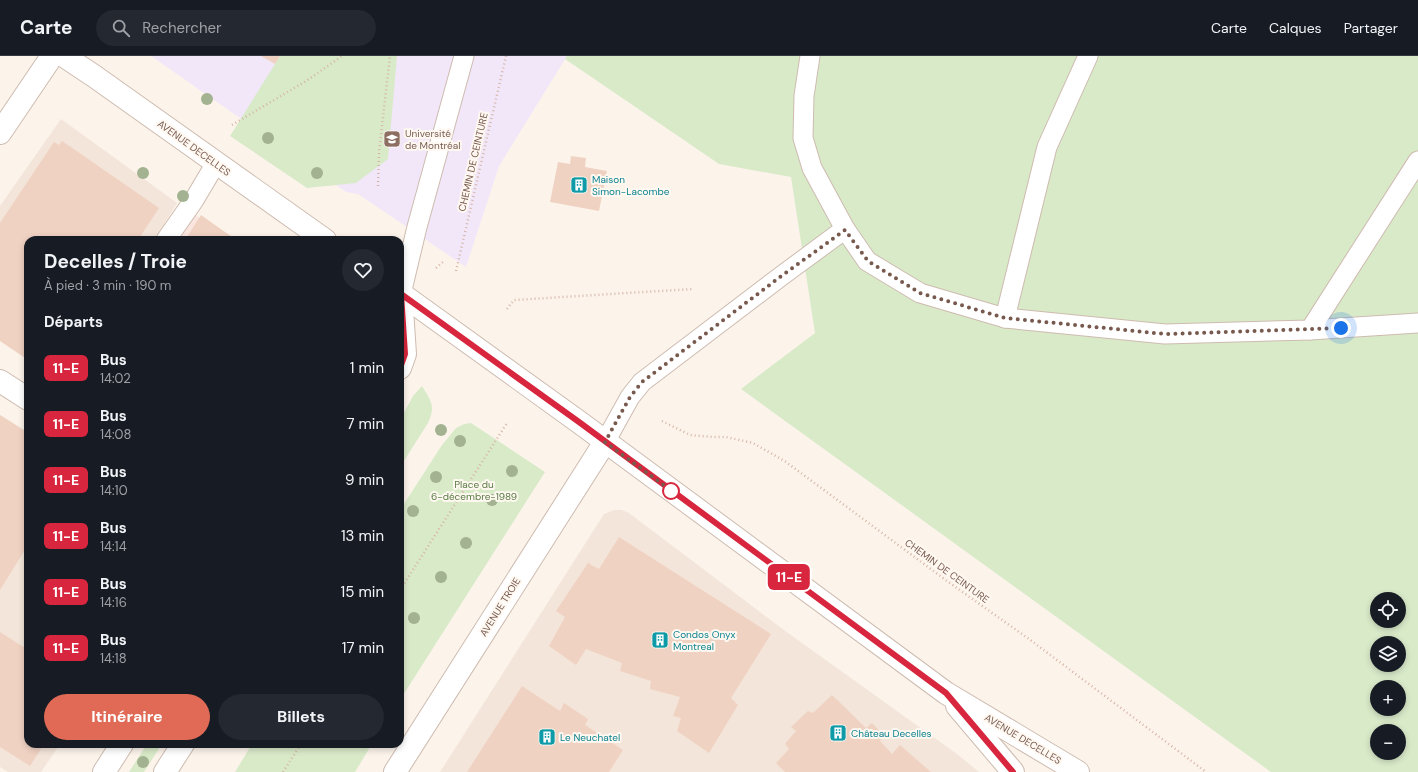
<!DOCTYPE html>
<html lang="fr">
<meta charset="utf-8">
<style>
:root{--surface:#171b24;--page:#242831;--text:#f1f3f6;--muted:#9ea1a6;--line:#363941;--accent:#e06a55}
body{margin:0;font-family:"DM Sans",sans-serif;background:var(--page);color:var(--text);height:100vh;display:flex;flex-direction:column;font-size:15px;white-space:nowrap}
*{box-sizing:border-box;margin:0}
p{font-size:13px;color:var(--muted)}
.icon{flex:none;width:22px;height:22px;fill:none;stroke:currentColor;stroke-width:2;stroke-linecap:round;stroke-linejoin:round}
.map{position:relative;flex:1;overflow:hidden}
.side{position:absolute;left:24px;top:180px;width:380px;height:512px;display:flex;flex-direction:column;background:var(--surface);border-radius:12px;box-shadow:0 2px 6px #0003}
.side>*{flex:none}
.badge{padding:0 8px;border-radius:6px;font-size:14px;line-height:26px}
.tools{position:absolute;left:1370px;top:536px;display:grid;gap:8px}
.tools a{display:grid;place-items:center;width:36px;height:36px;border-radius:50%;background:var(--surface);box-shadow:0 2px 6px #0003;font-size:20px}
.you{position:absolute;width:20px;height:20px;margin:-10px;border:3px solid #fff;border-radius:50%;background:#1a73e8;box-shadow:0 0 0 6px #1a73e833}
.map>.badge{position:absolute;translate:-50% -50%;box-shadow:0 0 0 2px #fff}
h2{padding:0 20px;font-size:15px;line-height:36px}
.round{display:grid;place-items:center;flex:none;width:42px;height:42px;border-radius:21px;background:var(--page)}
.headline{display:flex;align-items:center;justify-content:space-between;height:68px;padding:0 20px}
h1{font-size:19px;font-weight:700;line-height:30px}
.action{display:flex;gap:8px;margin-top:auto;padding:8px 20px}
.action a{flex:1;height:46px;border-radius:24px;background:var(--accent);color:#fff;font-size:16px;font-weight:700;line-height:46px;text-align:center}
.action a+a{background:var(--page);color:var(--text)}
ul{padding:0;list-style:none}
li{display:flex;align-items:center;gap:12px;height:56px;padding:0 20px}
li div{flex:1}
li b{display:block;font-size:15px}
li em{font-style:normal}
li .badge{min-width:44px;font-weight:700;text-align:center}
header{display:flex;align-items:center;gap:24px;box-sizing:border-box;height:56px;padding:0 20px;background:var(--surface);border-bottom:1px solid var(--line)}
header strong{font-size:19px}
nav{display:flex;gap:22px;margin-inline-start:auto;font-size:14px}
.search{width:280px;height:36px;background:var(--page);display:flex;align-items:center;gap:10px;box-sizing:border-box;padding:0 14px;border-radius:22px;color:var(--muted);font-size:15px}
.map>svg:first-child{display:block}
</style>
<header>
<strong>Carte</strong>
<div class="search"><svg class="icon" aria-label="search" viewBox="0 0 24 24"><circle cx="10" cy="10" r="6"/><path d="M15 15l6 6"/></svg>Rechercher</div>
<nav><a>Carte</a><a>Calques</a><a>Partager</a></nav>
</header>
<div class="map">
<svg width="1418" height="716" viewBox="0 0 1418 716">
<rect width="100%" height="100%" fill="#fcf4eb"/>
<g fill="#f3e5d9">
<polygon points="61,63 177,147 154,184 28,184 0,283 0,150"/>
<polygon points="0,359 28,376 28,688 60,688 41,716 8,716 0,711"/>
<polygon points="614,454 622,454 629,457 788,577 957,698 979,716 440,716 604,458"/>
</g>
<polygon fill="#fbe5df" points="195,159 234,184 179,184"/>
<polygon fill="#f1e7f9" points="151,0 567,0 499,110 466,211 358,138 346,136"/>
<g fill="#d9eac9" fill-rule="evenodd">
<polygon points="280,0 397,0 388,103 356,127 307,132 230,80"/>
<path d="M567,0H1418V716H1271L741,333L815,277L791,121L719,108L565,3ZM1377,543H1399V565H1377ZM1377,587H1399V609H1377ZM1377,631H1399V653H1377ZM1377,675H1399V697H1377Z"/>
<path d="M422,330C431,345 436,350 428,367L400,411V364L413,340Z"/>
<polygon points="471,367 545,416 400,644 400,454 442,389 456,372 464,368"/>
<polygon points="147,688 162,688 144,716 129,716"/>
<polygon points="252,688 372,688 355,716 235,716"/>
</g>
<g fill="#f0d2c3">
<polygon points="261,0 280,0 275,8"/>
<polygon points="62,85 159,152 138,184 28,184 28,304 0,285 0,167 54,86 59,89"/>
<polygon points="571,100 586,102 585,111 607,115 599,155 550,146 558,106 570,108"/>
<polygon points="201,159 225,176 237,184 185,184"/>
<polygon points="0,359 28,377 28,493 26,492 0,534"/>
<polygon points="619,481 771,578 731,642 738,649 709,697 677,675 681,662 673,660 680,641 650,633 651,625 620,615 622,607 586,593 576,609 549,590 565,561 556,555 588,507 599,513"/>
<polygon points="0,576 28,594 28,688 44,688 30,710 0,691"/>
<polygon points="522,630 560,655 564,647 588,663 585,669 623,694 609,716 467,716"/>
<polygon points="832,639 866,672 872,667 884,680 880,685 892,698 900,689 931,716 785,716 776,707 789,693 785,688 796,675 791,671 808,655 813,657"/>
</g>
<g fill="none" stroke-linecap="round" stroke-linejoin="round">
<g stroke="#cebbb0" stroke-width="21">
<g id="service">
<polyline points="810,0 804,40 803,82 812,112 845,173 867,205 920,237 1005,262 1165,278 1310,274 1418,267"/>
<polyline points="166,184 194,144 216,107"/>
<polyline points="401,238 417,171 464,0"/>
<polyline points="1005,262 1047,91 1088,0"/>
<polyline points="1310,274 1418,105"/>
<polyline points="605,386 630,341 642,326 780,221 845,173"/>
</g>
</g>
<g stroke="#cebbb0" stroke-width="24">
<g id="minor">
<polyline points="0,77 52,0"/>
<polyline points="0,325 28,343"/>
<polyline points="395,716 605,386"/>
</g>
</g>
<g stroke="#cebbb0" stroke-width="24">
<g id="tertiary">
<polyline points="64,0 94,20 325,184"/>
<polyline points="400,237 579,366 946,637 1078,716"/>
<polyline points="400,312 405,298 401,238"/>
<polyline points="957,650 1013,716"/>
<polyline points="104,716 122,688"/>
<polyline points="165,716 183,688"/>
</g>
</g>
<g stroke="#d6b5a6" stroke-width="2.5" stroke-dasharray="1 3" stroke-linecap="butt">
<polyline points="232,69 306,25 342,0"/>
<polyline points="378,130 379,96 390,0"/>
<polyline points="436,212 443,206"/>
<polyline points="456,215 506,0"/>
<polyline points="507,253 514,244 693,233"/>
<polyline points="662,365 690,379 713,381 726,381 753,387 786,406 947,525 1029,583 1206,716"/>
<polyline points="400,534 507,367"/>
<polyline points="283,716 301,688"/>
</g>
<use href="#service" stroke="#fff" stroke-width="19"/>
<use href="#minor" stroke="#fff" stroke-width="22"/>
<use href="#tertiary" stroke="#fff" stroke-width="22"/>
</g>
<g fill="#a3b290">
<circle cx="207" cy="43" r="6"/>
<circle cx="268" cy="82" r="6"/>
<circle cx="143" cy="117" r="6"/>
<circle cx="317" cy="117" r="6"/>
<circle cx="183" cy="140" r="6"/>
<circle cx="441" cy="374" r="6"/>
<circle cx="460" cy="385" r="6"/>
<circle cx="512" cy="415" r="6"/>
<circle cx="436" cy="421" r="6"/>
<circle cx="492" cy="444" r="6"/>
<circle cx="413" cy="455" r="6"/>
<circle cx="466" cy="487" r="6"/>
<circle cx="441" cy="521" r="6"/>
<circle cx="414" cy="562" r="6"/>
<circle cx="143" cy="706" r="6"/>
</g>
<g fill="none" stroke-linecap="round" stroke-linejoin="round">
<g stroke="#fff" stroke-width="9">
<polyline id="line" points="400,312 405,298 401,238 579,366 946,637 1013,716"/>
</g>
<use href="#line" stroke="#d7263d" stroke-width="6"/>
<polyline stroke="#77594e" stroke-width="4" stroke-dasharray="0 7.2" points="671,435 673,436 605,386 630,341 642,326 780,221 845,174 868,205 920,237 1005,262 1165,278 1341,272"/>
</g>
<defs>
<g id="university-square" transform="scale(0.9)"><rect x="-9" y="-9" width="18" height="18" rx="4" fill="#8d6e63" stroke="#fef8f1"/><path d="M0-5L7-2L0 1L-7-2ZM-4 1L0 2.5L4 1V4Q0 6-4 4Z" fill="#fff"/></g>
<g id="building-square" transform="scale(0.9)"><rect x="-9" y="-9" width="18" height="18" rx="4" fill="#0f9aa8" stroke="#fef8f1"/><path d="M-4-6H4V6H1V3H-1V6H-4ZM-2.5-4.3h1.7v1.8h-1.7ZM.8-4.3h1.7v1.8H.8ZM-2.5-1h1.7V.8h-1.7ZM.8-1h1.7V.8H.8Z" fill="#fff"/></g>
</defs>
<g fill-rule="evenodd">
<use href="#university-square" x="392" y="83"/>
<use href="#building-square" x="579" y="129"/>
<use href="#building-square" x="660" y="584"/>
<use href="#building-square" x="838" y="677"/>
<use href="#building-square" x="547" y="681"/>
</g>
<circle fill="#fff" stroke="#d7263d" stroke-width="2" cx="671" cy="435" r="8"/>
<g text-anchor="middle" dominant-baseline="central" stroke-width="4" stroke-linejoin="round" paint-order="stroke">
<g font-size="10" fill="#785e54" stroke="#fef8f1" text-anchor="start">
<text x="405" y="77">Université<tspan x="405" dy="12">de Montréal</tspan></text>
</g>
<g font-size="10" fill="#77594e" stroke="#fef8f1">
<text transform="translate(194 92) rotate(36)">AVENUE DECELLES</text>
<text transform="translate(473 106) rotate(-77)">CHEMIN DE CEINTURE</text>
<text transform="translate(947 515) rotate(36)">CHEMIN DE CEINTURE</text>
<text transform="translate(500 551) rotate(-58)">AVENUE TROIE</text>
<text transform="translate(1023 683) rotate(31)">AVENUE DECELLES</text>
</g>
<g font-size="10" fill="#0d838f" stroke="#fef8f1" text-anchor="start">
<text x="592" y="123">Maison<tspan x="592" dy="12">Simon-Lacombe</tspan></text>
<text x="673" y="578">Condos Onyx<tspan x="673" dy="12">Montreal</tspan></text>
<text x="851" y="677">Château Decelles</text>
<text x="560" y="681">Le Neuchatel</text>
</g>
<g font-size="10" fill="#5a7c46" stroke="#fef8f1">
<text x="474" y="428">Place du<tspan x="474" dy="12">6-décembre-1989</tspan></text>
</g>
</g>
</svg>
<div class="tools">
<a><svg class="icon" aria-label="locate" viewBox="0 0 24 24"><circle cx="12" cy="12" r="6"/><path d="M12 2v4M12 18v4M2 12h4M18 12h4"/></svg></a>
<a><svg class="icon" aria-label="layers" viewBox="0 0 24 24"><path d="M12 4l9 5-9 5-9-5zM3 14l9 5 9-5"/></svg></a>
<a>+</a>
<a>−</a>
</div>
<div class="you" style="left:1341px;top:272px"></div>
<b class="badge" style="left:789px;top:521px;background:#d7263d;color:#fff">11-E</b>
<section class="side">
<div class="headline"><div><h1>Decelles / Troie</h1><p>À pied · 3 min · 190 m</p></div><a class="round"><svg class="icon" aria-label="heart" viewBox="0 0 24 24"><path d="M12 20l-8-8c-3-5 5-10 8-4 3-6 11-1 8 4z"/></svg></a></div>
<h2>Départs</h2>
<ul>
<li><span class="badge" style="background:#d7263d;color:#fff">11-E</span><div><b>Bus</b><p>14:02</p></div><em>1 min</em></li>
<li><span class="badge" style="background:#d7263d;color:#fff">11-E</span><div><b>Bus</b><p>14:08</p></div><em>7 min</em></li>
<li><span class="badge" style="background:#d7263d;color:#fff">11-E</span><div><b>Bus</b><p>14:10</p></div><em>9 min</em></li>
<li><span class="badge" style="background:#d7263d;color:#fff">11-E</span><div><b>Bus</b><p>14:14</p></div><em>13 min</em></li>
<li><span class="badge" style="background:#d7263d;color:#fff">11-E</span><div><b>Bus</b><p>14:16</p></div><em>15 min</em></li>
<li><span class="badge" style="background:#d7263d;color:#fff">11-E</span><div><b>Bus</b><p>14:18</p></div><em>17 min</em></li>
</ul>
<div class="action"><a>Itinéraire</a><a>Billets</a></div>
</section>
</div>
